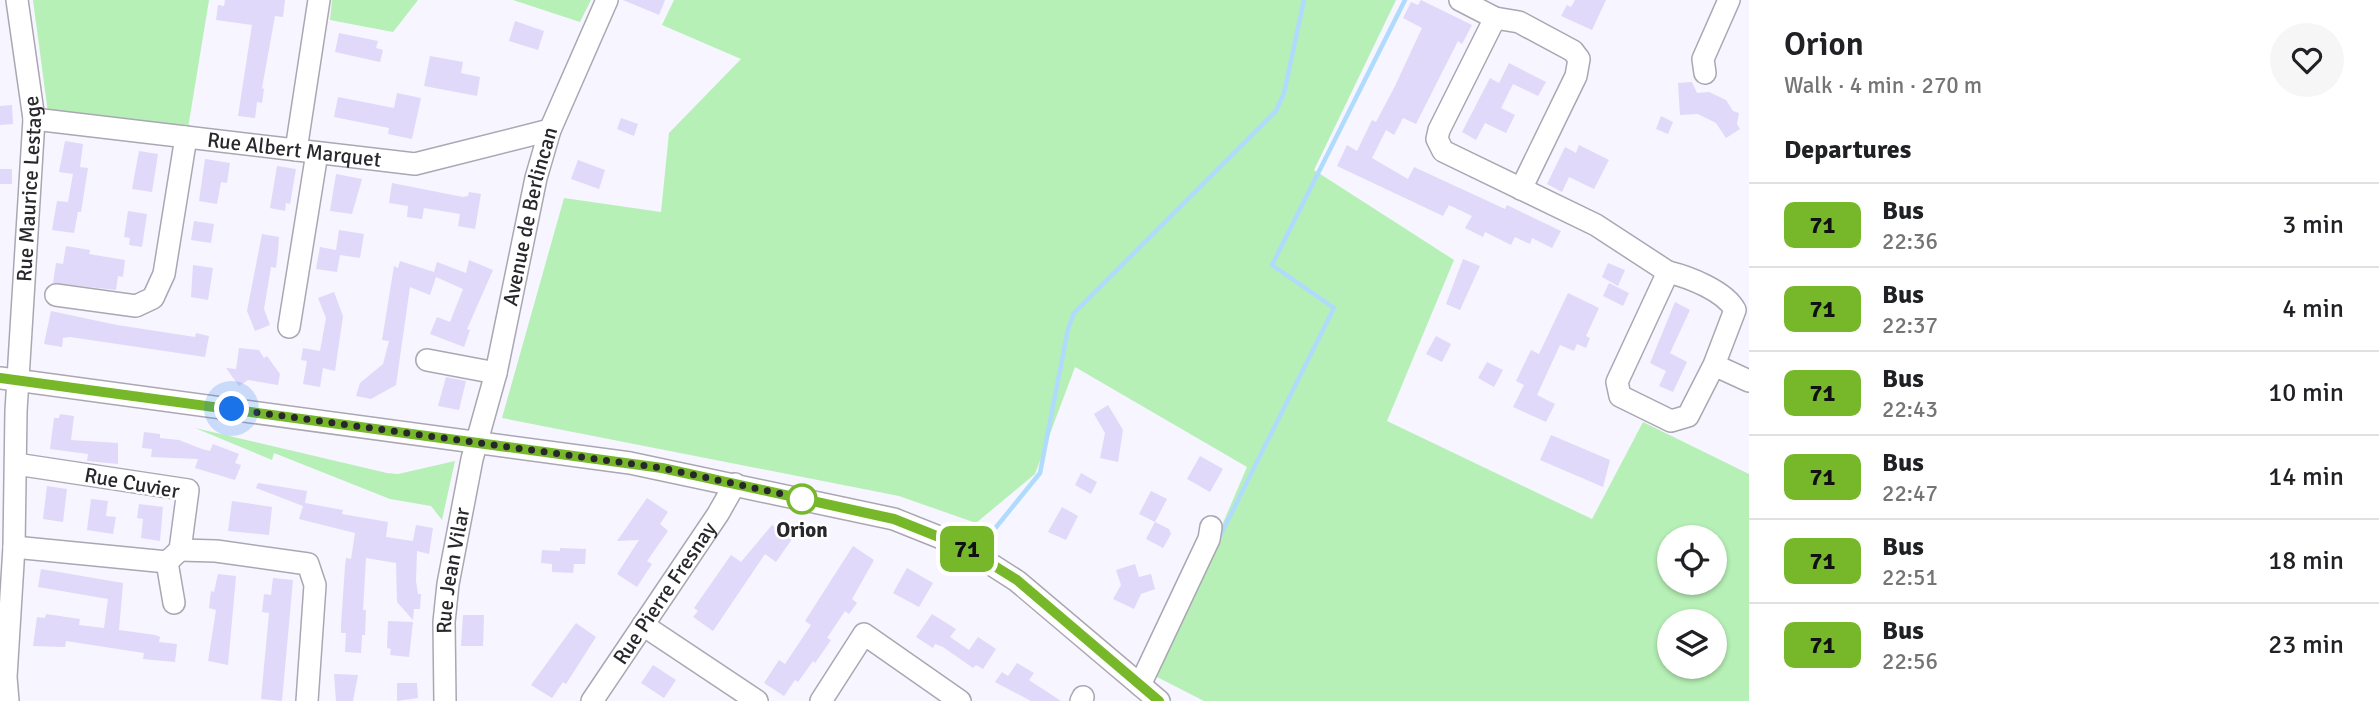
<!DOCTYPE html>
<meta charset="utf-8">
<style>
:root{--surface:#fff;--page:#f6f6f6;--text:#202124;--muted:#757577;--line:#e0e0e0}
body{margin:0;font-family:Signika,sans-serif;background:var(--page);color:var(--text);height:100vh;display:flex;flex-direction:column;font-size:26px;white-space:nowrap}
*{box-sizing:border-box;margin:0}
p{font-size:23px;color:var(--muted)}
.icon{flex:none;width:38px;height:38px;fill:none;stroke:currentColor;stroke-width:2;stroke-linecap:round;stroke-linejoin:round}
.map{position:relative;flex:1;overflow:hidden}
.details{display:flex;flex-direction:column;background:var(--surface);width:630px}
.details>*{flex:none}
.badge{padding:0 14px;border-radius:10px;font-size:24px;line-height:46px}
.buttons{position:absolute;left:1657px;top:525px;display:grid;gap:14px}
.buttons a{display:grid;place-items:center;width:70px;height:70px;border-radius:50%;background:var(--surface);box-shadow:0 2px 5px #0004;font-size:35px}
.you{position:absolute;width:35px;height:35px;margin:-18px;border:5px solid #fff;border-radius:50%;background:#1a73e8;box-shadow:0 0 0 10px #1a73e833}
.map>.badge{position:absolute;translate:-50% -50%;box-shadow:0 0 0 4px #fff}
h2{padding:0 35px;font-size:26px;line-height:63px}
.round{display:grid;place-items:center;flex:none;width:74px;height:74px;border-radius:37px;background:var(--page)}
.head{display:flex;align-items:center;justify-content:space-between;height:119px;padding:0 35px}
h1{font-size:33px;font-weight:600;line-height:52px}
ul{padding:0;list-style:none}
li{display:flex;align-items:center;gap:21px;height:84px;padding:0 35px;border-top:2px solid var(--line)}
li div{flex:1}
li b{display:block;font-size:26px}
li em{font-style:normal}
li .badge{min-width:77px;font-weight:700;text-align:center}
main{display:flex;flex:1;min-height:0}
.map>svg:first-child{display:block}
</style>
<main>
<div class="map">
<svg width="1749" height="701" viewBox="0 0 1749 701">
<rect width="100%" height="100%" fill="#f7f5ff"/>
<g fill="#b6f0b6" fill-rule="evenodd">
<polygon points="33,0 209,0 188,128 48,113"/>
<polygon points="332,0 418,0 393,32 330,20"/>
<polygon points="513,0 591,0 580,22"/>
<path d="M674,0H1396L1314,170L1454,260L1387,421L1592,519L1643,422L1749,474V701H1204L1157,677L1247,467L1075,367L1035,474L976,523L899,496L502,418L564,198L661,212L669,133L741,59L662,25ZM1670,537H1715V583H1670ZM1670,621H1715V667H1670Z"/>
<polygon points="195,428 387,473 398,474 455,461 442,520 431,506 390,499 274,453 272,460"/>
</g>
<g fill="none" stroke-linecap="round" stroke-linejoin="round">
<g stroke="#b0dbfd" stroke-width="4.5">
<polyline points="993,531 1040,473 1068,329 1074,313 1276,111 1284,93 1304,0"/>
<polyline points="1218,540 1334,308 1272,265 1405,0"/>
</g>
</g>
<g fill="#e0d9f9">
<polygon points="225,0 285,0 283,17 275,16 262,88 264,89 262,103 257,102 255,118 238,116 252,25 216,20 218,5 224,6"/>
<polygon points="623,0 665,0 659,15"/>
<polygon points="1421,0 1472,25 1462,44 1458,41 1416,124 1403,118 1394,135 1386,130 1372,158 1408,179 1414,167 1505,209 1507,205 1561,231 1552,248 1532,238 1530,244 1515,237 1511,245 1485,232 1483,237 1465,228 1472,216 1449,205 1443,216 1337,166 1347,145 1357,151 1372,120 1376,122 1395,86 1422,28 1403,18 1411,2 1418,5"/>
<polygon points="1575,0 1606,0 1592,30 1561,16 1567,5 1571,7"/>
<polygon points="515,21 544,31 538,50 509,41"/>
<polygon points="339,33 378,41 376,48 383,50 380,62 335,52"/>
<polygon points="430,56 463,62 461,73 480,77 477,96 424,86"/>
<polygon points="1509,63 1546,82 1538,96 1513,84 1501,108 1515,115 1506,133 1485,123 1476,140 1462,132 1490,78 1499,83"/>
<polygon points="1692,82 1697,93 1709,92 1726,100 1733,111 1739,113 1737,124 1740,129 1726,138 1716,123 1698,114 1680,115 1678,83"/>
<polygon points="397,93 421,98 412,139 388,134 389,128 334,117 338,97 394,108"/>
<polygon points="12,105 13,124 0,125 0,106"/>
<polygon points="1661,116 1673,122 1668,134 1656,129"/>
<polygon points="621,118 638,124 634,136 617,129"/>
<polygon points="65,141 83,144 80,167 88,168 81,212 78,212 74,233 52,230 57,201 68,202 73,174 59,172"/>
<polygon points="1579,145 1609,160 1594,189 1569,177 1562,192 1547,184 1565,147 1576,153"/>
<polygon points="139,151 158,154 152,192 132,189"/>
<polygon points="205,159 230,163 227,183 221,182 217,204 199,201"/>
<polygon points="578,160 605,170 599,189 571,179"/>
<polygon points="277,166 296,169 290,204 286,203 285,211 270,208"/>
<rect x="0" y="169" width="12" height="15"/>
<polygon points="336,174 362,179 352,214 330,211"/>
<polygon points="392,183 463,197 468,196 469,192 481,194 475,229 458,226 460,214 424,208 422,219 407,217 408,206 389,203"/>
<polygon points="128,211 147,214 142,247 129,245 130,238 124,237"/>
<polygon points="194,221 214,224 211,243 191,240"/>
<polygon points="339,230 364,234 360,258 340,255 337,272 316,269 320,247 336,250"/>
<polygon points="262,234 279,237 278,251 276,268 271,267 264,309 270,325 255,331 247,311"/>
<polygon points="66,246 90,250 89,254 125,260 123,277 118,276 116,290 53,283 56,263 63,264"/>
<polygon points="1463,259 1480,266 1460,310 1446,304"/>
<polygon points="469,260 493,270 467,329 470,330 464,347 430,334 437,317 450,322 463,289 436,277 430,295 410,287 396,385 371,399 356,396 360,383 383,364 389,341 382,340 394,266 398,268 400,261 434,272 437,262 466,273"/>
<polygon points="1608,263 1625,270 1618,286 1602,277"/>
<polygon points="193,265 213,268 208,300 191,297"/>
<polygon points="1609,283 1629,293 1623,306 1603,296"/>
<polygon points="334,292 343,316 335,371 323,368 320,387 303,384 307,361 301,360 303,348 320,351 326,318 318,298"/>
<polygon points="1568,293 1599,308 1586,336 1590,338 1586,348 1577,344 1574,351 1560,345 1537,395 1555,404 1546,422 1513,407 1524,385 1516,381 1531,350 1539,354"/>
<polygon points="1675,302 1690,310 1670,353 1687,362 1673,392 1659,386 1666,371 1650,363"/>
<polygon points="51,311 117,325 195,337 196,333 209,336 205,357 70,337 63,338 62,347 44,344"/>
<polygon points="1436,336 1451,344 1442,362 1426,354"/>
<polygon points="239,348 259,350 264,358 267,356 280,374 278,385 248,380 239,386 226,368 236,369"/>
<polygon points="1487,362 1503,370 1494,387 1478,378"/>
<polygon points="446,377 466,381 459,410 438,406"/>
<polygon points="1108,405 1123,430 1118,462 1100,458 1105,433 1094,414"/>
<polygon points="60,414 74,416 71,440 118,443 118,464 87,461 88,454 50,449 54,418 59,418"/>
<polygon points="144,432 160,434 160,438 179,440 202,449 210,451 213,444 239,454 235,463 241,465 235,480 195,468 198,459 151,457 152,449 142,448"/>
<polygon points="1551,435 1610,460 1603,487 1540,460"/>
<polygon points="1200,456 1223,469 1210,492 1187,479"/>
<polygon points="1081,473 1097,482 1091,494 1075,485"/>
<polygon points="258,483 307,491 305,503 343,510 342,514 388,522 386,537 413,541 416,525 433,528 429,554 417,551 416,581 418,594 421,594 420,609 414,609 413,620 397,602 396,563 366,558 363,610 366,610 365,635 362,635 361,653 345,652 346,633 341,633 341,625 345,566 346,558 351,559 355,533 299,519 303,506 256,488"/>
<polygon points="47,486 67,489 63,522 43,519"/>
<polygon points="1151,491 1167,499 1155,522 1169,529 1171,534 1163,548 1146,539 1155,522 1139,514"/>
<polygon points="647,498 668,512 660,524 668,531 647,561 652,564 637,587 617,574 639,540 617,541"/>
<polygon points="91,499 108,501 106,516 116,517 113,534 87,530"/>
<polygon points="232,501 272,507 269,535 228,531"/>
<polygon points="139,504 163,507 160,541 141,538 143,519 137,518"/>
<polygon points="1062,507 1078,516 1066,540 1048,532"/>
<polygon points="772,525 792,539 776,562 765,554 713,631 693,617 698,611 694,608 731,555 741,562"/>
<polygon points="853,546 874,560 852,599 857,603 849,614 845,611 827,638 831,640 815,663 813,661 798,682 795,680 784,696 764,683 779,660 785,664 811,625 805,621"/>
<polygon points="560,548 586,549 585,564 574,564 573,573 552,572 552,564 541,563 542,550 560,551"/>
<polygon points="1135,564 1139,577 1151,574 1155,589 1141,594 1134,609 1113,599 1121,585 1116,570"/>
<polygon points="907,568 933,583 919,607 893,593"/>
<polygon points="41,569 123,583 119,630 155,635 160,637 159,642 177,644 175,662 143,659 144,653 66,641 65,647 33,646 37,617 45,618 46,614 80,619 79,625 104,628 108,599 38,587"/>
<polygon points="218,574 236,576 228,665 208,661 216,610 209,608 211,591 214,592"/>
<polygon points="273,578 293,580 282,701 261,699 269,613 262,612 264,594 271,595"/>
<polygon points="932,614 956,629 950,637 969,650 978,637 996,649 983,669 976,665 973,668 943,647 935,644 933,648 916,637"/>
<polygon points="463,615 484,615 483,646 461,646"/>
<polygon points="388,621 413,622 409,657 390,655 391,649 387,648"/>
<polygon points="576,623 596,637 566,684 563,682 552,698 531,685"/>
<polygon points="1017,663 1034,673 1029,680 1061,701 1031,701 995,682 1002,672 1008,676"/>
<polygon points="653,665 676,680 664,698 641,683"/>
<polygon points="334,674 358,675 353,701 336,701"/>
<polygon points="397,683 417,683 418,698 397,701"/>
</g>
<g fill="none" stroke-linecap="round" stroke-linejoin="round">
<g stroke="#aaa7b3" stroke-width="24">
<g id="minor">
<polyline points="1460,0 1495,18 1519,22 1573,51 1579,59 1576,76 1521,189"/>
<polyline points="1495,18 1439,130 1437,139 1443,151 1596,225 1668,272"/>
<polyline points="1705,73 1703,59 1729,0"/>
<path id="s1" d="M34,119L415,164L550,130"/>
<polyline points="296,150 319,0"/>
<polyline points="56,295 136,306 153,298 164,274 186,137"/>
<polyline points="289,327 317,153"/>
<polyline points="427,360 496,373"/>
<path d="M1714,365L1735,310C1725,291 1689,277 1668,272L1617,382L1620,396L1671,421L1688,416L1714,365L1749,381"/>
<polyline points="0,378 630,463 894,519 964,547 1017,581 1159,701"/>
<polyline points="14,547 167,562 180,550 188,490 16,464"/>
<polyline points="180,550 216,551 308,564 315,585 307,701"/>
<polyline points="167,562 174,603"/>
<polyline points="643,625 757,701"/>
<polyline points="1140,685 1209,539 1211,527"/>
<path id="s2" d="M8,701L6,677L14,547L16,411L34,119L17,0"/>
<path id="s3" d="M445,701L444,622L448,584L472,459L496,373L536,178L550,130L607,0"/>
<path id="s4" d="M592,701L718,514L735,484"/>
<polyline points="821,701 864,634 960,701"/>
<polyline points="1081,701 1083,697"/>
</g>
</g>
<use href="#minor" stroke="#fff" stroke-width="21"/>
</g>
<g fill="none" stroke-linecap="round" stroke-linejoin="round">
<g stroke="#fff" stroke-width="16">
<polyline id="line" points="0,378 662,468 894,519 964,547 1017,580 1159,701"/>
</g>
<use href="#line" stroke="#76b82a" stroke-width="10"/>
<polyline stroke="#28272c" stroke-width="7" stroke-dasharray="0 12.6" points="232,409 662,468 814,501 802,499"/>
</g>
<circle fill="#fff" stroke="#76b82a" stroke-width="3.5" cx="802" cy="499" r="14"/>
<g text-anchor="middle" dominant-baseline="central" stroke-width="5" stroke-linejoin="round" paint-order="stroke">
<g font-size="21" fill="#28272c" stroke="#fff">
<text stroke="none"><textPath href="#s1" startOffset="262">Rue Albert Marquet</textPath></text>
<text stroke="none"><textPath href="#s2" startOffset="513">Rue Maurice Lestage</textPath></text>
<text stroke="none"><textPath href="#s3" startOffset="494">Avenue de Berlincan</textPath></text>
<text transform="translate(132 483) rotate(10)">Rue Cuvier</text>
<text stroke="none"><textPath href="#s3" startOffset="131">Rue Jean Vilar</textPath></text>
<text stroke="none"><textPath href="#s4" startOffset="130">Rue Pierre Fresnay</textPath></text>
</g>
<g font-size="21" font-weight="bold" fill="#28272c" stroke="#fff">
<text x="802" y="530">Orion</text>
</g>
</g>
</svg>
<div class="buttons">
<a><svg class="icon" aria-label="locate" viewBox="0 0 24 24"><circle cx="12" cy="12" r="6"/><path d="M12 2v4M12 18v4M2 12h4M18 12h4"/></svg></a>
<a><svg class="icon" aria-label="layers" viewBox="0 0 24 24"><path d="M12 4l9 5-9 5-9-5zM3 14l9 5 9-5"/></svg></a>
</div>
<div class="you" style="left:232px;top:409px"></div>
<b class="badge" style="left:967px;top:549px;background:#76b82a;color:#111">71</b>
</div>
<section class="details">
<div class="head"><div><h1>Orion</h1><p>Walk · 4 min · 270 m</p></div><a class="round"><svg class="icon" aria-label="heart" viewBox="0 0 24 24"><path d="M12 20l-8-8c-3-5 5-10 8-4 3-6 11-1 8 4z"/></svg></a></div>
<h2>Departures</h2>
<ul>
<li><span class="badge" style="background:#76b82a;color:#111">71</span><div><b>Bus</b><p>22:36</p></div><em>3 min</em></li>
<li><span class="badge" style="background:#76b82a;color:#111">71</span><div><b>Bus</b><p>22:37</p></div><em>4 min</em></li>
<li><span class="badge" style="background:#76b82a;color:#111">71</span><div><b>Bus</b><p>22:43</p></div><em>10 min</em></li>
<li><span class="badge" style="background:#76b82a;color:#111">71</span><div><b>Bus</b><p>22:47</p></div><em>14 min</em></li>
<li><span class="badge" style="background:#76b82a;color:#111">71</span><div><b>Bus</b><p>22:51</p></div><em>18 min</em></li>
<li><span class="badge" style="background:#76b82a;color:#111">71</span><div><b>Bus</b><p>22:56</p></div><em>23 min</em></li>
</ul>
</section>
</main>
